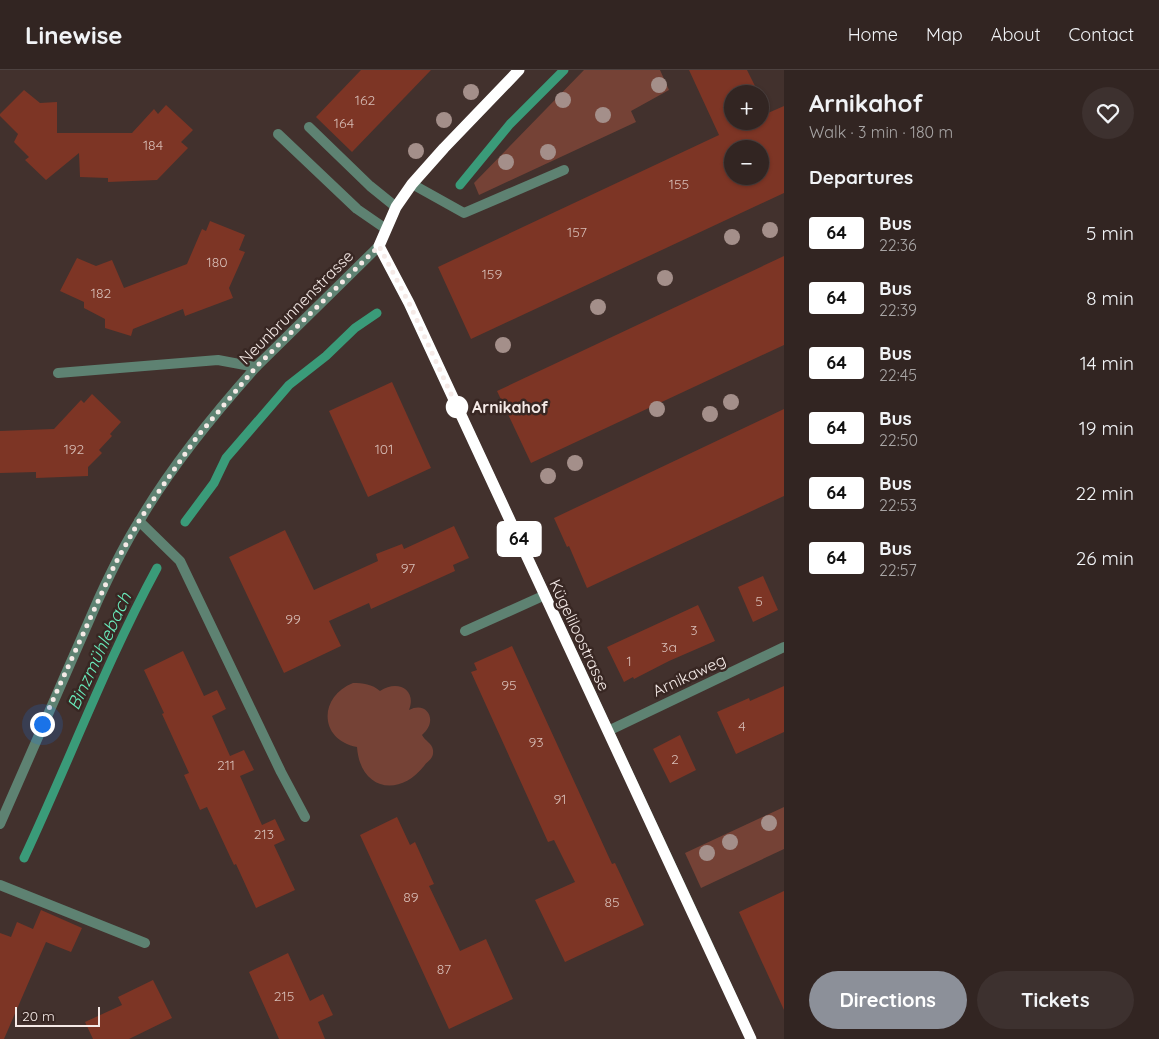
<!DOCTYPE html>
<meta charset="utf-8">
<style>
:root{--surface:#322522;--page:#3d312f;--text:#f1f3f6;--muted:#a8a5a5;--line:#4d4240;--accent:#8c9099}
body{margin:0;font-family:Quicksand,sans-serif;background:var(--page);color:var(--text);height:100vh;display:flex;flex-direction:column;font-size:19px;white-space:nowrap}
*{box-sizing:border-box;margin:0}
p{font-size:16px;color:var(--muted)}
.icon{flex:none;width:28px;height:28px;fill:none;stroke:currentColor;stroke-width:2;stroke-linecap:round;stroke-linejoin:round}
.map{position:relative;flex:1;overflow:hidden}
.panel{display:flex;flex-direction:column;background:var(--surface);width:375px}
.panel>*{flex:none}
.badge{padding:0 10px;border-radius:4px;font-size:18px;line-height:32px}
.buttons{position:absolute;left:724px;top:15px;display:grid;gap:10px}
.buttons a{display:grid;place-items:center;width:45px;height:45px;border-radius:50%;background:var(--surface);box-shadow:0 1px 4px #0004,0 0 0 1px var(--line);font-size:25px}
.scale{position:absolute;left:15px;bottom:12px;width:85px;box-sizing:border-box;padding-left:5px;border:2px solid #f5eae7;border-top:0;font-size:14px;line-height:18px;white-space:nowrap;color:#f5eae7;-webkit-text-stroke:4px #382723;paint-order:stroke}
.you{position:absolute;width:25px;height:25px;margin:-12px;border:4px solid #fff;border-radius:50%;background:#1a73e8;box-shadow:0 0 0 8px #1a73e833}
.map>.badge{position:absolute;translate:-50% -50%;box-shadow:0 0 0 2px #fff}
h2{padding:0 25px;font-size:19px;line-height:45px}
.round{display:grid;place-items:center;flex:none;width:52px;height:52px;border-radius:26px;background:var(--page)}
.headline{display:flex;align-items:center;justify-content:space-between;height:85px;padding:0 25px}
h1{font-size:24px;font-weight:800;line-height:38px}
.primary-button{display:flex;gap:10px;margin-top:auto;padding:10px 25px}
.primary-button a{flex:1;height:58px;border-radius:30px;background:var(--accent);color:#fff;font-size:20px;font-weight:800;line-height:58px;text-align:center}
.primary-button a+a{background:var(--page);color:var(--text)}
ul{padding:0;list-style:none}
li{display:flex;align-items:center;gap:15px;height:65px;padding:0 25px}
li div{flex:1}
li b{display:block;font-size:19px}
li em{font-style:normal}
li .badge{min-width:55px;font-weight:700;text-align:center}
header{display:flex;align-items:center;gap:30px;box-sizing:border-box;height:70px;padding:0 25px;background:var(--surface);border-bottom:1px solid var(--line)}
header strong{font-size:24px}
nav{display:flex;gap:28px;margin-inline-start:auto;font-size:18px}
main{display:flex;flex:1;min-height:0}
.map>svg:first-child{display:block}
</style>
<header>
<strong>Linewise</strong>
<nav><a>Home</a><a>Map</a><a>About</a><a>Contact</a></nav>
</header>
<main>
<div class="map">
<svg width="784" height="969" viewBox="0 0 784 969">
<rect width="100%" height="100%" fill="#42312d"/>
<g fill="#754236">
<polygon points="584,0 660,0 669,20 631,41 636,52 479,125 474,113"/>
<path d="M353,613C363,613 372,614 380,621C398,609 417,620 409,640C427,630 439,651 422,665C425,671 432,673 433,680C434,689 428,690 424,696C399,728 360,720 357,677C319,670 318,627 353,613Z"/>
<polygon points="784,737 784,779 701,818 685,783"/>
</g>
<g fill="none" stroke-linecap="round" stroke-linejoin="round">
<g stroke="#3a9b79" stroke-width="9">
<polyline points="460,115 510,54 564,0"/>
<polyline points="185,452 214,413 226,388 289,315 326,286 355,258 377,243"/>
<path d="M24,788C69,692 106,592 157,498"/>
</g>
</g>
<g fill="#7d3525" fill-rule="evenodd">
<polygon points="361,0 431,0 352,82 316,47"/>
<path d="M689,0H747L759,24H732V51H760V27L768,43L784,36V123L471,269L438,197L719,65ZM732,79H760V106H732Z"/>
<polygon points="24,20 40,33 57,32 57,63 132,63 154,39 158,44 166,35 193,60 181,72 188,78 157,110 108,112 108,108 80,107 79,83 46,110 25,90 29,87 14,72 18,64 0,46 0,44"/>
<polygon points="210,151 245,165 239,180 245,182 229,218 233,228 185,246 183,239 133,259 131,266 105,258 105,249 84,238 84,232 60,221 77,188 96,196 112,190 124,218 187,194 202,159 206,161"/>
<polygon points="784,186 784,275 531,393 497,321"/>
<polygon points="392,312 431,398 368,427 329,341"/>
<polygon points="92,324 121,352 110,364 112,366 99,380 102,383 88,397 88,406 36,408 36,402 0,403 0,361 54,359 81,330 84,333"/>
<polygon points="784,339 784,426 587,518 569,476 567,477 554,448"/>
<polygon points="454,456 469,488 453,495 455,501 371,539 369,533 329,551 341,576 284,603 229,487 285,460 314,520 378,491 376,484 402,474 404,479"/>
<polygon points="763,506 778,540 753,552 738,517"/>
<polygon points="698,535 715,571 669,591 634,609 633,607 624,612 607,577"/>
<polygon points="512,576 612,794 615,793 644,855 565,892 535,830 575,812 554,770 548,772 471,602 477,600 474,593"/>
<polygon points="183,581 204,626 217,620 226,639 212,646 230,686 244,680 254,700 240,706 262,755 275,749 285,770 274,775 295,820 256,838 236,794 234,795 207,737 200,740 184,705 189,703 162,644 164,643 144,600"/>
<polygon points="784,616 784,662 736,684 717,642 749,628 750,631"/>
<polygon points="680,665 696,700 670,713 653,679"/>
<polygon points="397,747 410,775 415,772 434,814 429,816 460,881 486,869 513,929 449,959 360,765"/>
<polygon points="784,821 784,940 739,842"/>
<polygon points="41,840 82,858 71,882 46,872 4,969 0,969 0,863 11,867 17,852 33,859"/>
<polygon points="288,883 310,931 323,924 333,945 318,952 325,969 279,969 249,902"/>
<polygon points="153,910 172,948 129,969 93,969 85,952 122,935 118,927"/>
</g>
<g fill="none" stroke-linecap="round" stroke-linejoin="round">
<g stroke="#5e8272" stroke-width="10">
<polyline points="309,57 370,116 396,137"/>
<polyline points="278,64 357,139 386,159"/>
<polyline points="412,114 464,143 564,100"/>
<polyline points="58,303 218,290 256,297"/>
<polyline points="139,451 180,491 281,702 305,747"/>
<polyline points="465,561 545,525"/>
<polyline points="0,815 145,873"/>
</g>
<g stroke="#5e8272" stroke-width="10">
<path d="M379,176L409,233C523,479 639,723 751,969"/>
<polyline points="608,661 784,577"/>
<path d="M0,754L99,528C111,502 124,475 140,450C172,395 214,344 256,297L379,176L396,137L412,114L444,78L519,0"/>
</g>
</g>
<g fill="#a48f8a">
<circle cx="659" cy="15" r="8"/>
<circle cx="471" cy="22" r="8"/>
<circle cx="563" cy="30" r="8"/>
<circle cx="603" cy="45" r="8"/>
<circle cx="444" cy="50" r="8"/>
<circle cx="416" cy="81" r="8"/>
<circle cx="548" cy="82" r="8"/>
<circle cx="506" cy="92" r="8"/>
<circle cx="770" cy="160" r="8"/>
<circle cx="732" cy="167" r="8"/>
<circle cx="665" cy="208" r="8"/>
<circle cx="598" cy="237" r="8"/>
<circle cx="503" cy="275" r="8"/>
<circle cx="731" cy="332" r="8"/>
<circle cx="657" cy="339" r="8"/>
<circle cx="710" cy="344" r="8"/>
<circle cx="575" cy="393" r="8"/>
<circle cx="548" cy="406" r="8"/>
<circle cx="769" cy="753" r="8"/>
<circle cx="730" cy="772" r="8"/>
<circle cx="707" cy="783" r="8"/>
</g>
<g fill="none" stroke-linecap="round" stroke-linejoin="round">
<g stroke="#fff" stroke-width="11">
<path id="line" d="M519,0L444,78L412,114L396,137L379,176L409,233C522,479 639,723 751,969"/>
</g>
<use href="#line" stroke="#fff" stroke-width="8"/>
<polyline stroke="#f5eae7" stroke-width="5" stroke-dasharray="0 9" points="42,654 115,494 139,451 157,424 197,367 256,297 379,176 409,233 457,337"/>
</g>
<circle fill="#fff" stroke="#fff" stroke-width="2.5" cx="457" cy="337" r="10"/>
<g text-anchor="middle" dominant-baseline="central" stroke-width="5" stroke-linejoin="round" paint-order="stroke">
<g font-size="14" fill="#d7bdb6">
<text x="365" y="30">162</text>
<text x="344" y="53">164</text>
<text x="153" y="75">184</text>
<text x="679" y="114">155</text>
<text x="577" y="162">157</text>
<text x="217" y="192">180</text>
<text x="492" y="204">159</text>
<text x="101" y="223">182</text>
<text x="74" y="379">192</text>
<text x="384" y="379">101</text>
<text x="408" y="498">97</text>
<text x="759" y="531">5</text>
<text x="293" y="549">99</text>
<text x="694" y="560">3</text>
<text x="669" y="577">3a</text>
<text x="629" y="591">1</text>
<text x="509" y="615">95</text>
<text x="742" y="656">4</text>
<text x="536" y="672">93</text>
<text x="675" y="689">2</text>
<text x="226" y="695">211</text>
<text x="560" y="729">91</text>
<text x="264" y="764">213</text>
<text x="411" y="827">89</text>
<text x="612" y="832">85</text>
<text x="444" y="899">87</text>
<text x="284" y="926">215</text>
</g>
<g font-size="16" fill="#f5eae7" stroke="#382723">
<text transform="translate(296 237) rotate(-45)">Neunbrunnenstrasse</text>
<text transform="translate(580 565) rotate(65)">Kügeliloostrasse</text>
<text transform="translate(689 605) rotate(-25)">Arnikaweg</text>
</g>
<g font-size="16" font-weight="bold" fill="#f5eae7" stroke="#382723" text-anchor="start">
<text x="472" y="337">Arnikahof</text>
</g>
<g font-size="18" font-style="italic" fill="#69ebbb" stroke="#382723">
<text transform="translate(99 581) rotate(-65)">Binzmühlebach</text>
</g>
</g>
</svg>
<div class="buttons">
<a>+</a>
<a>−</a>
</div>
<div class="scale">20 m</div>
<div class="you" style="left:42px;top:654px"></div>
<b class="badge" style="left:519px;top:469px;background:#fff;color:#111">64</b>
</div>
<section class="panel">
<div class="headline"><div><h1>Arnikahof</h1><p>Walk · 3 min · 180 m</p></div><a class="round"><svg class="icon" aria-label="heart" viewBox="0 0 24 24"><path d="M12 20l-8-8c-3-5 5-10 8-4 3-6 11-1 8 4z"/></svg></a></div>
<h2>Departures</h2>
<ul>
<li><span class="badge" style="background:#fff;color:#111">64</span><div><b>Bus</b><p>22:36</p></div><em>5 min</em></li>
<li><span class="badge" style="background:#fff;color:#111">64</span><div><b>Bus</b><p>22:39</p></div><em>8 min</em></li>
<li><span class="badge" style="background:#fff;color:#111">64</span><div><b>Bus</b><p>22:45</p></div><em>14 min</em></li>
<li><span class="badge" style="background:#fff;color:#111">64</span><div><b>Bus</b><p>22:50</p></div><em>19 min</em></li>
<li><span class="badge" style="background:#fff;color:#111">64</span><div><b>Bus</b><p>22:53</p></div><em>22 min</em></li>
<li><span class="badge" style="background:#fff;color:#111">64</span><div><b>Bus</b><p>22:57</p></div><em>26 min</em></li>
</ul>
<div class="primary-button"><a>Directions</a><a>Tickets</a></div>
</section>
</main>
